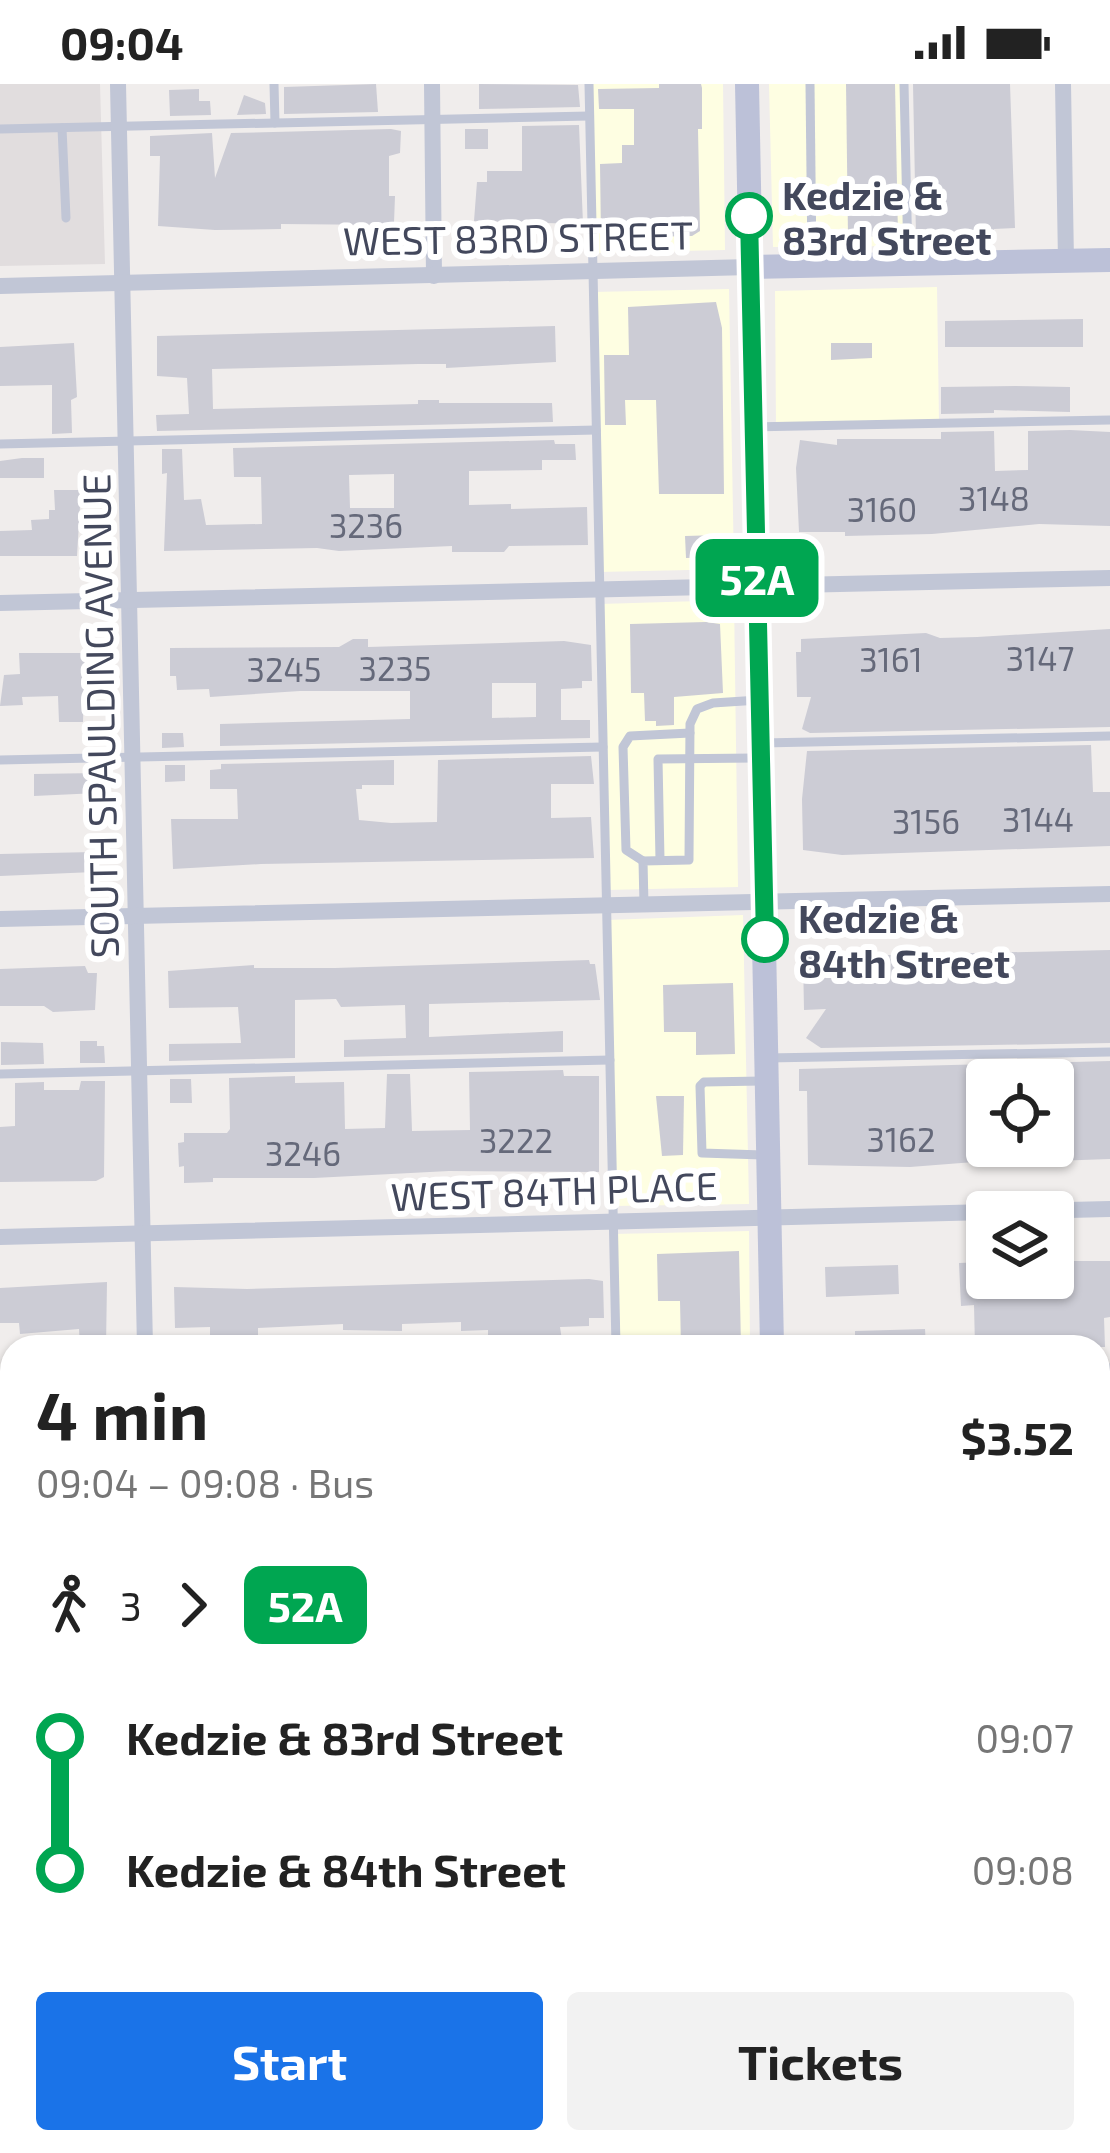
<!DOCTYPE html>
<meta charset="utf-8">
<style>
:root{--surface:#fff;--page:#f2f2f2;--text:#222;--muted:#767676;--accent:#1a73e8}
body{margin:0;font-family:"Exo 2",sans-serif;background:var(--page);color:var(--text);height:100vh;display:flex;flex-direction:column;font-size:45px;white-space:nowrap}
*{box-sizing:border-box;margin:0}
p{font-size:39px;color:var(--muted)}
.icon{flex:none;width:66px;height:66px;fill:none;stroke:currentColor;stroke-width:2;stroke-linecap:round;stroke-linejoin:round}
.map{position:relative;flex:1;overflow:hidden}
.panel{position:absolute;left:0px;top:1251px;width:1110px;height:819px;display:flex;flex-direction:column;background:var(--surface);border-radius:36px 36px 0 0;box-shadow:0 3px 9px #0004}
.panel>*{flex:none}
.badge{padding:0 24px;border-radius:18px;font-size:42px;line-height:78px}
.buttons{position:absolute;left:966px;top:975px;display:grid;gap:24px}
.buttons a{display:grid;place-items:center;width:108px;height:108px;border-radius:12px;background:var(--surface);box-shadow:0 3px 9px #0004;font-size:60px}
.map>.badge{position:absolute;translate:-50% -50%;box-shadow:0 0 0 6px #fff}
.legs{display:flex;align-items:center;gap:18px;height:132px;padding:0 36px;font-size:39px}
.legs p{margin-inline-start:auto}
.headline{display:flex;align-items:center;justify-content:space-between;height:204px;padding:0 36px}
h1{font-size:66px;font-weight:700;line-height:90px}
.primary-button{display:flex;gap:24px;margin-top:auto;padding:24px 36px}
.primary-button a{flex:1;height:138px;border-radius:12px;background:var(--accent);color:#fff;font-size:48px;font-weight:700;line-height:138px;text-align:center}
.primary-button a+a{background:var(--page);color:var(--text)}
ul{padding:0 36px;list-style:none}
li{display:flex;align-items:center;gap:42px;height:132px;font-size:45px}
li i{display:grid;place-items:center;width:18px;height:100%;margin:0 15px;background:currentColor}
li i::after{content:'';width:30px;height:30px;margin:-15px;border:9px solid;border-radius:50%;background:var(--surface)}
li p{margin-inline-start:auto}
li:first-child i{background:linear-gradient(#0000 50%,currentColor 0)}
li:last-child i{background:linear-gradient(currentColor 50%,#0000 0)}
.status{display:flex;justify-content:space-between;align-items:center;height:84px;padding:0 60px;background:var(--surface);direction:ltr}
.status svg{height:33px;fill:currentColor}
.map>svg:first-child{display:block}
</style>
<div class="status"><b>09:04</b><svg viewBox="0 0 49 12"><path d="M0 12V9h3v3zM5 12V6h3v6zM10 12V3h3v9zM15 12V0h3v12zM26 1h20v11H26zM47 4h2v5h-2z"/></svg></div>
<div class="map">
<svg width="1110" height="2069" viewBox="0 0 1110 2069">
<rect width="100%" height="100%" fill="#f0edec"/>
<g fill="#fefee2">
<polygon points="589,0 723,0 725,166 593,169"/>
<polygon points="769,0 904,0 908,162 773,163"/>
<polygon points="937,203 939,339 776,343 775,207"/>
<polygon points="729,205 734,485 599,488 593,208"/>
<polygon points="734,516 738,803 606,806 600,520"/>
<polygon points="743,831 749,1120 613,1122 607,836"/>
<polygon points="749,1147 750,1263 616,1263 613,1150"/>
<polygon points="0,2050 12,2050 12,2058 758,2058 758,2069 0,2069"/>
</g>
<polygon fill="#e1ddde" points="0,0 100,0 105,180 0,182"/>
<polygon fill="#b4f3df" points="1110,1653 1110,2069 813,2069 813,2058 1098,2058 1098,1654"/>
<g fill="#ccccd5" fill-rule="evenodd">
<polygon points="376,0 378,28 284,30 284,3"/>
<polygon points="479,0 578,1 580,23 479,25"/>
<polygon points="659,0 701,0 702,4 702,45 698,45 700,147 692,152 601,154 600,80 622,79 622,61 634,61 634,25 599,25 598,5 659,4"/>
<polygon points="846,0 895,0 898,152 848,153"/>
<polygon points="913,0 1010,0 1015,144 994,145 994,150 937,148 937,151 916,152"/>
<polygon points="199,5 199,17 210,17 211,31 170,32 169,6"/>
<polygon points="244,11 265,19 266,30 237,31"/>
<polygon points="579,41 583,140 474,137 477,98 487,98 487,87 522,87 522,42"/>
<polygon points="391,45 401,47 400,69 389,72 389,112 395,112 394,139 388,141 281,140 281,145 215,146 158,142 160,72 150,72 150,52 212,49 215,94 231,49"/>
<rect x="465" y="45" width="23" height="20"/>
<polygon points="716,218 722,244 724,410 659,410 656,316 625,316 626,341 605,341 604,271 629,271 628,223"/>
<polygon points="1083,235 1083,263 945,263 945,237"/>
<polygon points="555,242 556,278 446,284 446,280 418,280 212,285 213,325 418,320 418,316 439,316 439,319 552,319 553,338 157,347 156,331 189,330 187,294 157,292 157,252"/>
<polygon points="74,259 77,313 71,316 72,349 52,350 52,301 0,302 0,263"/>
<polygon points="831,259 872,259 872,274 831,276"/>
<polygon points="1015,302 1070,303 1070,328 994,326 994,329 941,330 941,303"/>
<polygon points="1070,346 1110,348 1110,442 1039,440 932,450 845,452 845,448 799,448 796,384 800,356 837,361 837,355 941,355 941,348 994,347 995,387 1028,386 1028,347"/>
<path d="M554,356L555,360H575L576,376H542V386L469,387V421L511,420V425L587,423L588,461L509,462L504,468H452V462L339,467L317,464L164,467L167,389L162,390V365H182L184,416L201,415L206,441L262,440L261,393H234L233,364ZM394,390V424H350L349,391Z"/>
<polygon points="22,374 44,374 44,394 0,394 0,377"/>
<polygon points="54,406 81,406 77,472 0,472 0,447 32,446 31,436 49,435 49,426 55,426"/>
<polygon points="720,451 725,464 720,473 686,474 685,452"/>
<polygon points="706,538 720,540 723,609 674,613 674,641 656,642 656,637 645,637 644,609 631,609 630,540"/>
<polygon points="1110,545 1110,643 810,649 802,645 811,613 797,613 796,568 801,568 801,555 926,549 940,554 977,553"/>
<path d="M353,555H368V563L564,557L591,561L592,597H582V604L561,605V636H590V654L220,662V640L410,635V607H300L210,613L209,605L177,606L176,592H170V564L339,563ZM492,599H536V633L492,634Z"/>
<polygon points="19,569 85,569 83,638 59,638 58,612 22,613 23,621 0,622 4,591 20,590"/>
<polygon points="162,649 183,649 184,663 162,664"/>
<polygon points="1091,661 1093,708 1110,708 1110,762 842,771 803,766 802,715 807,667"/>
<polygon points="591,672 594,700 551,700 551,734 591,733 594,774 261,780 173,785 171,735 238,735 237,705 210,705 210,686 221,685 221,680 394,676 394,701 362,701 362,705 356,705 359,736 391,739 437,738 438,676"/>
<polygon points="165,681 185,681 185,697 165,698"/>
<polygon points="98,689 98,709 34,712 34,690"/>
<polygon points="94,768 94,788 0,792 0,770"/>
<polygon points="1110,866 1110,959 821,964 806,954 826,925 804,926 803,873"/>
<polygon points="589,876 590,880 595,880 600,916 429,920 429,953 563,947 563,968 344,973 344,956 406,954 405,921 341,923 336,915 295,916 295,974 169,977 169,960 241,959 238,923 169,924 168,887 254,881 254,884 335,884"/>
<polygon points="85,882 88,889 97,889 95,926 53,928 44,922 0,922 0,885"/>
<polygon points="733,899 735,970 696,971 696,948 664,948 663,901"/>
<polygon points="80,957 97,957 97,962 104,962 105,979 80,979"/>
<polygon points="1,958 43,959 44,980 1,981"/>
<polygon points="1110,977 1110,1075 1053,1077 1053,996 987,996 987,1077 910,1083 808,1081 807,1007 799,1007 799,985"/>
<polygon points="563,986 564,992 599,992 599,1088 449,1087 314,1094 213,1094 213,1098 184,1099 184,1082 179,1083 178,1059 184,1058 184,1049 227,1049 230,1045 229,994 295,992 295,999 344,998 345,1045 385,1044 387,990 410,990 412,1047 470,1046 469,988"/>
<polygon points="170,995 191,995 192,1019 170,1019"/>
<polygon points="81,997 105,997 104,1093 96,1097 0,1098 0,1043 15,1042 15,999 44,998 44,1006 79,1006"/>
<polygon points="656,1012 684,1012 683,1071 662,1072"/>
<polygon points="1000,1062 1022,1062 1021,1078 1000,1078"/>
<polygon points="739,1167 741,1262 681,1263 680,1217 658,1217 657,1170"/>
<polygon points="1053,1177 1110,1177 1110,1233 1104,1234 1105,1263 975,1263 974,1221 961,1222 959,1179 984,1178 985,1194 1053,1194"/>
<polygon points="898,1181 899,1210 826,1213 825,1183"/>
<polygon points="589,1195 603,1197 604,1234 589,1234 589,1242 560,1243 563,1263 488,1263 488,1246 461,1247 461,1238 402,1240 402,1247 343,1246 343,1240 258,1244 258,1263 240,1263 239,1251 210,1252 210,1243 175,1244 174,1203 247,1205"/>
<polygon points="107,1198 106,1263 80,1263 79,1245 20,1250 19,1239 0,1239 0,1204"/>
<polygon points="925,1245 926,1263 855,1263 855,1247"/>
</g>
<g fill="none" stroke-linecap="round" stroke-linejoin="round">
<g stroke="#c1c6d6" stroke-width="9">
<polyline points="274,0 275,39"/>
<polyline points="589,0 616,1263"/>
<polyline points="810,0 812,181"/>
<polyline points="904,0 908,175"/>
<polyline points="62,44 66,134"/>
<polyline points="0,45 589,32"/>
<polyline points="754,343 1110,336"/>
<polyline points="0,360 596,346"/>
<polyline points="761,659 1110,652"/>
<polyline points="0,676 603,663"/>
<polyline points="660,776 658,675 755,674"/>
<polyline points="643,777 626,766 623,663 630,652 690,649"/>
<polyline points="644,821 643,777 689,776 690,640 697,625 713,619 759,616"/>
<polyline points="767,974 1110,968"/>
<polyline points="0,990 610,976"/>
<polyline points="762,997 704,998 700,1002 702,1069 763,1071"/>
<polyline points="1098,1285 1110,1284"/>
<polyline points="0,1308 12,1308"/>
<polyline points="156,2069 164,2058"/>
</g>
<g stroke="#c1c6d6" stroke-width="16">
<polyline points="118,0 145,1263"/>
<polyline points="432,0 434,192"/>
<polyline points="1063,0 1066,177"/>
<polyline points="0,202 750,183"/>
<polyline points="0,519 1110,494"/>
<polyline points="0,835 1110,810"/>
<polyline points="0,1153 1110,1125"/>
<polyline points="1098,1440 1110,1440"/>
<polyline points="0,1460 12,1460"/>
<polyline points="0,1756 12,1756"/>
<polyline points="0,2004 12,2003"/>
</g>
<g stroke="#bcc1d8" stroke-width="24">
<polyline points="747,0 772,1263"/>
<polyline points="750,183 1110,176"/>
<polyline points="788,2058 788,2069"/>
</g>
</g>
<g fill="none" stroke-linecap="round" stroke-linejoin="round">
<g stroke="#fff" stroke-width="27">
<polyline id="line-1" points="749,132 765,855"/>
</g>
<use href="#line-1" stroke="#00a651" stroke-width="18"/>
</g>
<g fill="#fff" stroke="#00a651" stroke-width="6">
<circle cx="749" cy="132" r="21"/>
<circle cx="765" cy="855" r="21"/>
</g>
<g text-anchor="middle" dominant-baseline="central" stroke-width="12" stroke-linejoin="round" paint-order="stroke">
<g font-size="33" fill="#65697a">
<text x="994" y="414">3148</text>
<text x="882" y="425">3160</text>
<text x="366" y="441">3236</text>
<text x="1040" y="574">3147</text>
<text x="891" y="575">3161</text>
<text x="395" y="584">3235</text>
<text x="284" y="585">3245</text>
<text x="1038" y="735">3144</text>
<text x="926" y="737">3156</text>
<text x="901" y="1055">3162</text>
<text x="516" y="1056">3222</text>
<text x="303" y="1069">3246</text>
</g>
<g font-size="39" font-weight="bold" fill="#43485c" stroke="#fff" text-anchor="start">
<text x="782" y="110">Kedzie &amp;<tspan x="782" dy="45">83rd Street</tspan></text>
<text x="798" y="833">Kedzie &amp;<tspan x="798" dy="45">84th Street</tspan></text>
</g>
<g font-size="39" fill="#43485c" stroke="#fff">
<text transform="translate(518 153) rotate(-1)">WEST 83RD STREET</text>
<text transform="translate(99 632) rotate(-91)">SOUTH SPAULDING AVENUE</text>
<text transform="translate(554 1106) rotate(-2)">WEST 84TH PLACE</text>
</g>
</g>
</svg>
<div class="buttons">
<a><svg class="icon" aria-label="locate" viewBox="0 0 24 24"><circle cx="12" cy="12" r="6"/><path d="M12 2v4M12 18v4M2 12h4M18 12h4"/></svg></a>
<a><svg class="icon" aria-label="layers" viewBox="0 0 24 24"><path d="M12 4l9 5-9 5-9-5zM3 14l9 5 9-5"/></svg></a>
</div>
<b class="badge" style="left:757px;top:494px;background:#00a651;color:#fff">52A</b>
<section class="panel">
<div class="headline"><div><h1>4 min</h1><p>09:04 – 09:08 · Bus</p></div><b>$3.52</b></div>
<div class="legs"><svg class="icon" aria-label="walk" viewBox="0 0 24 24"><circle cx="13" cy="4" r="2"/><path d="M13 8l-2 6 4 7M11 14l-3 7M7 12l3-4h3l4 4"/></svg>3<svg class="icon" aria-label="forward" viewBox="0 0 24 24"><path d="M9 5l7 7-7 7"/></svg><b class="badge" style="background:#00a651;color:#fff">52A</b></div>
<ul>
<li><i style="color:#00a651"></i><b>Kedzie &amp; 83rd Street</b><p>09:07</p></li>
<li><i style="color:#00a651"></i><b>Kedzie &amp; 84th Street</b><p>09:08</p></li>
</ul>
<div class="primary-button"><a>Start</a><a>Tickets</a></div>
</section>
</div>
